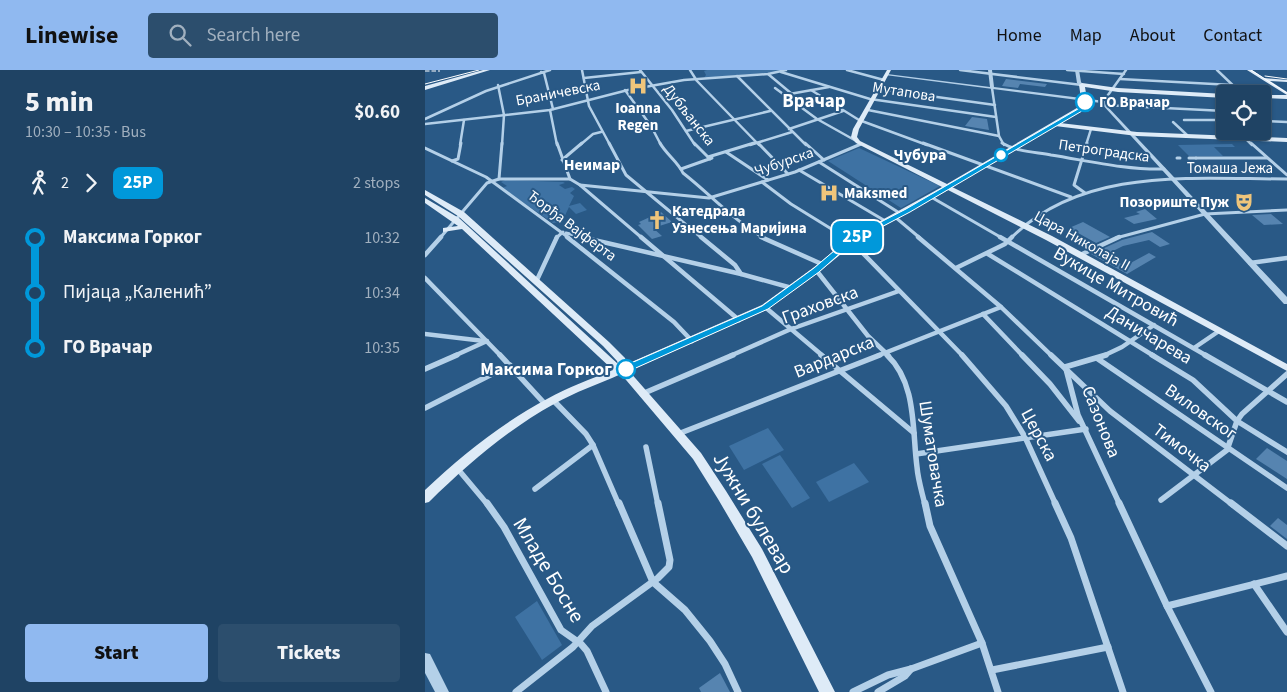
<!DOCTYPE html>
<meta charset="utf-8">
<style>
:root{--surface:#1f4364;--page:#2c4e6d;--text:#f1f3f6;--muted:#a1b0bf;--line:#3c5c78;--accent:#90b9f0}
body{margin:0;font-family:"Source Sans 3",sans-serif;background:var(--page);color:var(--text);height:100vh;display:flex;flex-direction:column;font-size:19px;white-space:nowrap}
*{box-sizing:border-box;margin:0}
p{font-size:16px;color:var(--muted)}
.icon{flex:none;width:28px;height:28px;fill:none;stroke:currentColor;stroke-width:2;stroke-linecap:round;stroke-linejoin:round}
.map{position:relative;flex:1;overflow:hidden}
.details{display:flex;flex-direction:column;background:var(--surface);width:425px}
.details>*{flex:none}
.badge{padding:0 10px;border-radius:8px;font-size:18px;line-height:32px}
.tools{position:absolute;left:791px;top:15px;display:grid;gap:10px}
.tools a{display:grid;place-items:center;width:55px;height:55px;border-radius:5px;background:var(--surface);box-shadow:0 1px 4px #0004,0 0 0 1px var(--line);font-size:25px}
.map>.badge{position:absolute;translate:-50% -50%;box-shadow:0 0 0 2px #fff}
.legs{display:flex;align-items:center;gap:8px;height:55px;padding:0 25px;font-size:16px}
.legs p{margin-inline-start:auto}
.overview{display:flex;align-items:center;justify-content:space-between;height:85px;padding:0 25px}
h1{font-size:28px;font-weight:800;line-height:38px}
.cta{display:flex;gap:10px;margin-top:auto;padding:10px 25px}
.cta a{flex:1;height:58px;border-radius:5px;background:var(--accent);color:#111;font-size:20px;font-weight:800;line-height:58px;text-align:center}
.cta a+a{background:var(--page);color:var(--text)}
ul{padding:0 25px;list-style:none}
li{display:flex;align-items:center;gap:18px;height:55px;font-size:19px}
li i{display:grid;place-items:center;width:8px;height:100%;margin:0 6px;background:currentColor}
li i::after{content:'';width:12px;height:12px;margin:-6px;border:4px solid;border-radius:50%;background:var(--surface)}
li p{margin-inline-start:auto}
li:first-child i{background:linear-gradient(#0000 50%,currentColor 0)}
li:last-child i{background:linear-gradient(currentColor 50%,#0000 0)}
header{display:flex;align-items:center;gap:30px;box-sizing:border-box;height:70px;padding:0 25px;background:var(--accent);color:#111}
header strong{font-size:24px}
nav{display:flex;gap:28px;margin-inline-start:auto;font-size:18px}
.search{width:350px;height:45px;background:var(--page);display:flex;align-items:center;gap:12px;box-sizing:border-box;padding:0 18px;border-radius:5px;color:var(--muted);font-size:19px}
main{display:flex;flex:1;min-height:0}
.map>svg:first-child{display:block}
</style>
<header>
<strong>Linewise</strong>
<div class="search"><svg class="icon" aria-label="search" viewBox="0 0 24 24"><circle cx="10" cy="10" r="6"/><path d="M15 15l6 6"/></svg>Search here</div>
<nav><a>Home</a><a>Map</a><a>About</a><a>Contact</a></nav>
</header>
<main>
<section class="details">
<div class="overview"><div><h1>5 min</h1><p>10:30 – 10:35 · Bus</p></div><b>$0.60</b></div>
<div class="legs"><svg class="icon" aria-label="walk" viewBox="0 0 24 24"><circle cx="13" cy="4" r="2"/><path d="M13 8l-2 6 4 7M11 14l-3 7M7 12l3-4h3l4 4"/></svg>2<svg class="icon" aria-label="forward" viewBox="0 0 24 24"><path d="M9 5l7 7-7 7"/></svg><b class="badge" style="background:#0098da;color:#fff">25P</b><p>2 stops</p></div>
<ul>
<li><i style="color:#0098da"></i><b>Максима Горког</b><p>10:32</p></li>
<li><i style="color:#0098da"></i><span>Пијаца „Каленић”</span><p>10:34</p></li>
<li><i style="color:#0098da"></i><b>ГО Врачар</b><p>10:35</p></li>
</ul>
<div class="cta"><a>Start</a><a>Tickets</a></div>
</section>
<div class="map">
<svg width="862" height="622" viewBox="0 0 862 622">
<rect width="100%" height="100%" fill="#295986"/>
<g fill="#3e72a3">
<polygon points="282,0 361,0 352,2 279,8 281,5 279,1"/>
<polygon points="807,74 810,77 789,77 798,86 764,86 753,75"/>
<polygon points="434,78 515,116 476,138 403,91"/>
<polygon points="80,110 138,112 140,113 134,115 140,119 147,117 150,119 145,123 149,126 144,136 155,133 162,140 151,144 144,137 137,152 128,153 77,118 82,116 76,112"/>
<polygon points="343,358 359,380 319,400 304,376"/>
<polygon points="355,385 385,428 367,438 337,394"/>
<polygon points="429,393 444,412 404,432 391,412"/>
<polygon points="112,531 137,575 117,590 90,547"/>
</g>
<g fill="#5684b0">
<polygon points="581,9 622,14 620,17 595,14 593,18 577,16"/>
<polygon points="547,47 562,49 564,60 540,56"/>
<polygon points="720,139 732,149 709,154 699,148 715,144 711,142"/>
<polygon points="236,142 247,152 228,158 237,166 227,169 213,155 216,154 214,152"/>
<polygon points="846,144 858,154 839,155 827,145"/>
<polygon points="658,152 685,167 671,173 644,158"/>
<polygon points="727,162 745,174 735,177 724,170 698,176 680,185 700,196 724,183 731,187 702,204 666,184 697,170"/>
<polygon points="842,378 862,391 862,409 831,389"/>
<polygon points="853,448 862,455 862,469 845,456"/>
<polygon points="295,603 305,622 276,622 274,618"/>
</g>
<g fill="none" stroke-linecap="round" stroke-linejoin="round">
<polyline stroke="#b4d0e8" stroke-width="2.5" points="748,52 762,65"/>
<g stroke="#b4d0e8" stroke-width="3">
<polyline points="752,88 755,88"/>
<polyline points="764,88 771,88"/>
</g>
<g stroke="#b4d0e8" stroke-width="2.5">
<polyline points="157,0 164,36 185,75"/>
<polyline points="215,0 247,40 270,75"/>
<polyline points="265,0 272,11 334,75"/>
<polyline points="422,0 459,10"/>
<polyline points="535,0 657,15"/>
<polyline points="642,0 699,4"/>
<polyline points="792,0 817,24"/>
<polyline points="116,2 119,3 128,39"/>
<polyline points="356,2 445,29 571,47"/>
<polyline points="343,4 367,24"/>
<polyline points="312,6 381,75"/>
<polyline points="159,8 216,2"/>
<polyline points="695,9 807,15"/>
<polyline points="73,15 79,45 77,75"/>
<polyline points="350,18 392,49 433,72"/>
<polyline points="567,18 574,66 579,75"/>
<polyline points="454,19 570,35"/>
<polyline points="200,20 226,56 236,75"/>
<polyline points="386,20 434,50 502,75"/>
<polyline points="359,25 404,17"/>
<polyline points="678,32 701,0"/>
<polyline points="679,35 800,41"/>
<polyline points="125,40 132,75"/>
<polyline points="443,40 574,66"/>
<polyline points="0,49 61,21 125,0"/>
<polyline points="759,50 800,50"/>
<polyline points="838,51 862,52"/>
<polyline points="0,54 125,40 203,20 259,10 343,4 361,0"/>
<polyline points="364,59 418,41"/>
<polyline points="261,61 345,41"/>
<polyline points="820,68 827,75"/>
<polyline points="35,75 39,50"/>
<polyline points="155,75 168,64 176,62"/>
<polyline points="325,75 367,62"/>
<polyline points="661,75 666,59"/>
</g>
<g stroke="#b4d0e8" stroke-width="3">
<polyline points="132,73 145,109 155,115 217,168"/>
<polyline points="184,73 201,105 277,168"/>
<path d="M235,73C241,84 253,92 258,103C285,124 309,151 339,168"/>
<polyline points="269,73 285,89"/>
<polyline points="333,73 363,104"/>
<polyline points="380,73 399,90"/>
<polyline points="498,73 646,127"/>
<path d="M577,73C592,82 610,82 626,85C664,91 701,100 739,99"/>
<polyline points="826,73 862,105"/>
<polyline points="0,78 61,107 144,168"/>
<polyline points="301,82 343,110"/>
<polyline points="283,87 329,73"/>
<polyline points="771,88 842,88"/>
<polyline points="137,90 157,73"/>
<polyline points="27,91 33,89 36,73"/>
<polyline points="394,92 476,144"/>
<polyline points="256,99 287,88"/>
<polyline points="374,100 462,152"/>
<polyline points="74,109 77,73"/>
<polyline points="337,112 366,134 421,168"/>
<polyline points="155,115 284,128 370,102 436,74"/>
<polyline points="660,123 649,115 662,73"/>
<polyline points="506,127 577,168"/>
<polyline points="470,147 495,168"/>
<polyline points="141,163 162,168"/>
<polyline points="15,168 62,113 74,109 145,109"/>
<polyline points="131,168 138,162"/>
<path d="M586,168C658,96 769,109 862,109"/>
<polyline points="691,168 780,144 862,140"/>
</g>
<g stroke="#b4d0e8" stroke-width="4.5">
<polyline points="142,167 249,252 267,271"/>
<polyline points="156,167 316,204 367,218"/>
<polyline points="216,167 314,250"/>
<polyline points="276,167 310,195 316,204"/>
<polyline points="336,167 399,195"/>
<polyline points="419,167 426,171 538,286"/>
<polyline points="493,167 576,237 627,286"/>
<polyline points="575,167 782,286"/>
<polyline points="563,184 729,286"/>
<polyline points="0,185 16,167"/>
<polyline points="655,185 694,167"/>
<polyline points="825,193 862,188"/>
<polyline points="531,198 580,174 587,167"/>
<polyline points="391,200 443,266 464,286"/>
<polyline points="0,208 76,286"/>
<polyline points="111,212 132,167"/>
<polyline points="340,237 398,286"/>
<polyline points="558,244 598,286"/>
<polyline points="0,264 59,271"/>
<polyline points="769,278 794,261"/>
<polyline points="29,286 62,271"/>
<polyline points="305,286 366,259 474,221"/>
<polyline points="452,286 576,237"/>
<polyline points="678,286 697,277 729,255"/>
</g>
<g stroke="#b4d0e8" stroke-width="5.5">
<polyline points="75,285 120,334"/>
<polyline points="396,285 489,363"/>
<path d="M462,285C492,313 487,360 492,397C493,410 497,422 500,435"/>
<polyline points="537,285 581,336 600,367 631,435"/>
<polyline points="597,285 625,314 654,351"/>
<polyline points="626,285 685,341 808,435"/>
<polyline points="727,285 768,310 812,351 862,382"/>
<polyline points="780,285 862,332"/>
<polyline points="673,289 862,418"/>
<polyline points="640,297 681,285"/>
<polyline points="0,299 32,285"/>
<polyline points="641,299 653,345 695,435"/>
<polyline points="217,324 308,285"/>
<polyline points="128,330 161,364 168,375 194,435"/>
<polyline points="0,338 85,295"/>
<polyline points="253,364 455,285"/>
<polyline points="221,377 233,435"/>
<polyline points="491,384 661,359"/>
<polyline points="32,398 63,435"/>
<polyline points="110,419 168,375"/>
<polyline points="736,430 802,380 812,351 817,344 862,304"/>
</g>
<g stroke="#b4d0e8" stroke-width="7">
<polyline points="62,433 79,457 136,560 156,574 162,581 181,622"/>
<polyline points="194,433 228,512 260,540 285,571 300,594 313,622"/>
<polyline points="500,433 505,456 557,573 573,622"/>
<polyline points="630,433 646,468 698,622"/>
<polyline points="694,433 742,536 786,622"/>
<polyline points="806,433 862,476"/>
<polyline points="829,514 862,562"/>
<polyline points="742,536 862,506"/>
<polyline points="567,600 683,577"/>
<polyline points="91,622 148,577 167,556 233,508 244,497 245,490 233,433"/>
<polyline points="428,622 463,605 486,599 557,573"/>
<polyline points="453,622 480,606 486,599"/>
</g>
<g fill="#b4d0e8" fill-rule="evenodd">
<polygon points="563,0 567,0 569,17 680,31 681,35 862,227 862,234 859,234 676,33 460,5 462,4 565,17"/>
<polygon points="650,0 654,0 656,12 659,16 655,16 652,13"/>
<polygon points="0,583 5,584 24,622 10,622 0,603"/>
</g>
<g fill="#deebf7" fill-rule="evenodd">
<polygon points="58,0 65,0 0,20 0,16"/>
<path d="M462,0H466L434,59L432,67L435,71L522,114L657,35L654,15L657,13L693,18L800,24V28L693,22L660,17L663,36L635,53L712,62L862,68V72L712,66L630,56L527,117L627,166L862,294V301L621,170L523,120L432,171L394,202L343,239L204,301L276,383L301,421L337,479L410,622H394L327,487L293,429L268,389L196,304C174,314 150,322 129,334C82,360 42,395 4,432L0,433V420C37,385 77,353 122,329C143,317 166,309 188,300L37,159L18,162V158L33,156L0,133V128L34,148L193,294L192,291L178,276L33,146L0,125V120L39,142L184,272L200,288L202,294L337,235L388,198L426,167L517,117L431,73L426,67L428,59Z"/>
<polygon points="822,0 827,0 839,8 862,10 862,12 845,11 862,22 862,29 838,28 838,25 862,25"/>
</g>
<g stroke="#fff" stroke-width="1">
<polyline points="826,0 862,23"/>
<polyline points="840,6 862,9"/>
<polyline points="0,14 54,0"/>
</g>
<polyline stroke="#fff" stroke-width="1" stroke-dasharray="4.5 2" stroke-linecap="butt" points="0,1 15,1"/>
</g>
<polygon fill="#0098da" stroke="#fff" points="659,31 662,31 663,36 657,41 485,142 428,172 394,202 343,239 204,301 201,302 196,299 197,297 337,236 389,198 423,169 481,139 653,39 658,36"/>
<defs>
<g id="hospital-bare" transform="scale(1.5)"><path d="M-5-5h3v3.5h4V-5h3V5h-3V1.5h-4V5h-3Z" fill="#efc57b" stroke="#295986" stroke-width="2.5" paint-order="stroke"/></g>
<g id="theatre-bare" transform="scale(1.5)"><path d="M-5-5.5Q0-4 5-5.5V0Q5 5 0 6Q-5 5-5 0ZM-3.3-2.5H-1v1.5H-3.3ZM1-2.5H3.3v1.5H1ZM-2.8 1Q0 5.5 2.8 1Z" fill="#efc57b" stroke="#295986" stroke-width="2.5" paint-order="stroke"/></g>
<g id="church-bare" transform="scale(1.5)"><path d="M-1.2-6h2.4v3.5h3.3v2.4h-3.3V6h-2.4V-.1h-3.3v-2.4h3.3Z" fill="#efc57b" stroke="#295986" stroke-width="2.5" paint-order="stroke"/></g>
</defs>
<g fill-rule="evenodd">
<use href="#hospital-bare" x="213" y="16"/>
<use href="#hospital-bare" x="404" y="123"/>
<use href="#theatre-bare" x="819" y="132"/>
<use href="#church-bare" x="232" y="150"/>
</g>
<g fill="#fff" stroke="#0098da" stroke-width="2.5">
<circle cx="660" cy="32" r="9"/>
<circle cx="576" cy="85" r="6"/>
<circle cx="201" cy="299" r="9"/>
</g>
<g text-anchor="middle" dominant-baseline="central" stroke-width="4" stroke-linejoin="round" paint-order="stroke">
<g font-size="15" fill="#fff" stroke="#295986">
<text transform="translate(479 22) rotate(9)">Мутапова</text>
<text transform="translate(133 23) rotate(-11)">Браничевска</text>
<text transform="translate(264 45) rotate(52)">Дубљанска</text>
<text transform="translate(679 81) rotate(8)">Петроградска</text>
<text transform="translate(359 92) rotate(-19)">Чубурска</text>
<text x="805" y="98">Томаша Јежа</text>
<text transform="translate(147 156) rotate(37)">Ђорђа Вајферта</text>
<text transform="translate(657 171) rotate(29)">Цара Николаја II</text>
</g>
<g font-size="15" font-weight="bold" fill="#fff" stroke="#295986" text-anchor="start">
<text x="674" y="32">ГО Врачар</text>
</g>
<g font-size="15" font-weight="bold" fill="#fff" stroke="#295986" text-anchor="start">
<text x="213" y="38" text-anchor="middle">Ioanna<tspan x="213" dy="17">Regen</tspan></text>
<text x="419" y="123">Maksmed</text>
<text x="804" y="132" text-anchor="end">Позориште Пуж</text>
<text x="247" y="141">Катедрала<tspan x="247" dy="17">Узнесења Маријина</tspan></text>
</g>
<g font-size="16" font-weight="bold" fill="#fff" stroke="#295986">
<text x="495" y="85">Чубура</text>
<text x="167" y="95">Неимар</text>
</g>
<g font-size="18" fill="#fff" stroke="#295986">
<text transform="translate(691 217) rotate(30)">Вукице Митровић</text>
<text transform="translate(395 235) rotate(-20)">Граховска</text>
<text transform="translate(724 265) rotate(31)">Даничарева</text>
<text transform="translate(409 287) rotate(-22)">Вардарска</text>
<text transform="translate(776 342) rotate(35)">Виловског</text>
<text transform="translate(676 352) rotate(68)">Сазонова</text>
<text transform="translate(614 365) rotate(62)">Церска</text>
<text transform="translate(757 378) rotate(37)">Тимочка</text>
<text transform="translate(508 384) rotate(81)">Шуматовачка</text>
</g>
<g font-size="18" font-weight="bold" fill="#fff" stroke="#295986" text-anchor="end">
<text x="187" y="299">Максима Горког</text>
</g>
<g font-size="19" font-weight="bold" fill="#fff" stroke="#295986">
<text x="389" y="31">Врачар</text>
</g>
<g font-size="21" fill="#fff" stroke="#295986">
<text transform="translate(329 443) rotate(59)">Јужни булевар</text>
<text transform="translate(124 500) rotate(59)">Младе Босне</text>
</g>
</g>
</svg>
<div class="tools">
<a><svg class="icon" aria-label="locate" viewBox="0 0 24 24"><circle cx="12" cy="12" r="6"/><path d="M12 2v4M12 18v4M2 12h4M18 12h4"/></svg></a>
</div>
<b class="badge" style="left:432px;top:167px;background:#0098da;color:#fff">25P</b>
</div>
</main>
